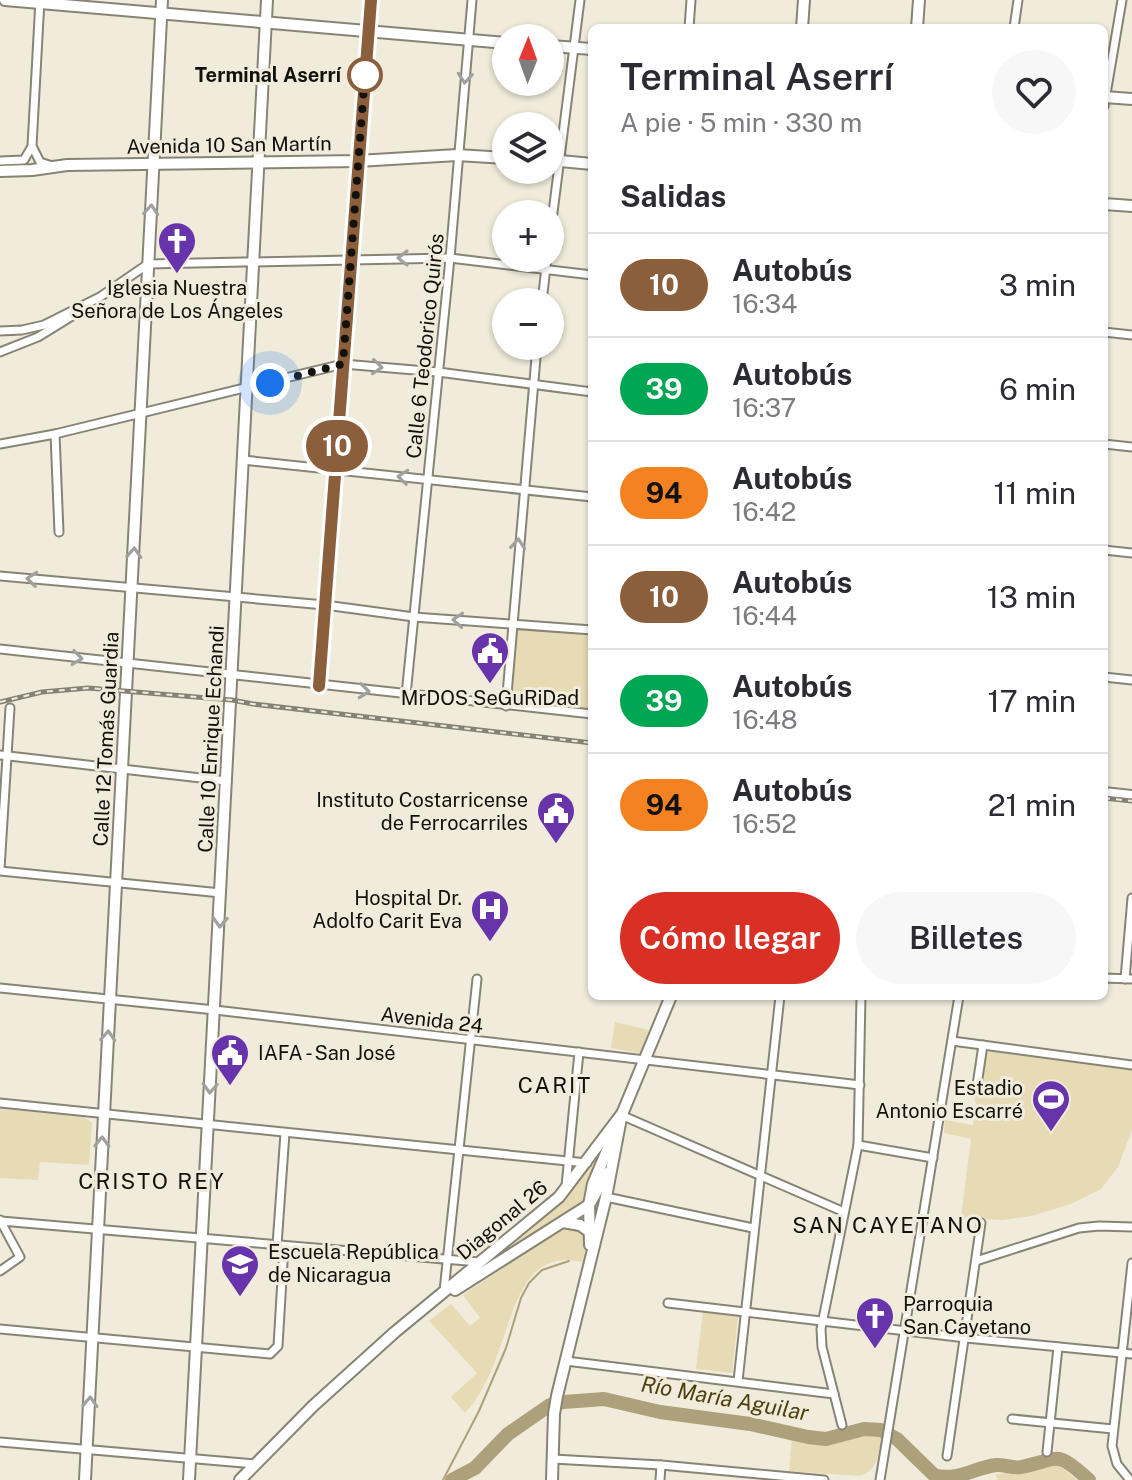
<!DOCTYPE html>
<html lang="es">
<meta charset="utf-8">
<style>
:root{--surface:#fff;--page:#f7f7f7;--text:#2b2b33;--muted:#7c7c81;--line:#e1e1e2;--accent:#d93025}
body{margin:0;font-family:"Public Sans",sans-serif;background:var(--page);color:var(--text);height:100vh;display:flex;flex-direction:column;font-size:30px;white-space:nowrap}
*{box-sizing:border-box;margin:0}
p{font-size:26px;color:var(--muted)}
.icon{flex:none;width:44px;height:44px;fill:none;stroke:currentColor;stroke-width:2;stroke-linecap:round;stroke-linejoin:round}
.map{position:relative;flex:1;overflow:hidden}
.panel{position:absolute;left:588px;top:24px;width:520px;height:976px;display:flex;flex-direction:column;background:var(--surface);border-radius:12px;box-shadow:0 2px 6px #0004}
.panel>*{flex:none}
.badge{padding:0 16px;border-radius:26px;font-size:28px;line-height:52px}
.needle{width:52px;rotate:1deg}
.buttons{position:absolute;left:492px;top:24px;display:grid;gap:16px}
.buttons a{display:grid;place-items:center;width:72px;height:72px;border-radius:50%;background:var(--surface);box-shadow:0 2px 6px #0004;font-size:40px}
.you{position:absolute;width:40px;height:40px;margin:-20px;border:6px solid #fff;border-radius:50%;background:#1a73e8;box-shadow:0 0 0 12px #1a73e833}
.map>.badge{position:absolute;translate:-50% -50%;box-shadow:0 0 0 4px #fff}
h2{padding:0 32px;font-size:30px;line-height:72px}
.round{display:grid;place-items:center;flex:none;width:84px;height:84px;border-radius:42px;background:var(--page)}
.overview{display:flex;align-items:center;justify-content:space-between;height:136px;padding:0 32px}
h1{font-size:38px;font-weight:600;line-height:60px}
.button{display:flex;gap:16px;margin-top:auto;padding:16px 32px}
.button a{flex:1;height:92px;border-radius:48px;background:var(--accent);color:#fff;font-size:32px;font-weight:600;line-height:92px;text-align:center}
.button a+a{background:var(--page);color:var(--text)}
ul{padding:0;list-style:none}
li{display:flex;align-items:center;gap:24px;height:104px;padding:0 32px;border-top:2px solid var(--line)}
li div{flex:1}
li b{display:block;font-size:30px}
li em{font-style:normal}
li .badge{min-width:88px;font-weight:700;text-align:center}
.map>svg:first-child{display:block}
</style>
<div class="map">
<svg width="1132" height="1480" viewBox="0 0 1132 1480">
<rect width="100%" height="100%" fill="#f0ebdb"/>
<g fill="#e6dbb4">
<polygon points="516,628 592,635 592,711 509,702"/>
<polygon points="615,1022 649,1030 640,1053 611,1048"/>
<polygon points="1001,1050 1132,1070 1132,1130 1118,1167 1101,1189 1071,1204 1031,1216 1003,1220 961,1218 971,1139 944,1133 945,1120 973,1125 976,1105 972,1085 981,1085 987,1053"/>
<polygon points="0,1109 83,1116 92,1123 89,1165 40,1162 38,1180 0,1178"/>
<polygon points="614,1131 582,1204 493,1261 492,1258 569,1191"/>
<path d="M571,1226L580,1228L587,1237L583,1262C533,1250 519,1292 506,1330C497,1357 485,1393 465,1413L451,1397L477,1373L429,1321L451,1304L470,1326L480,1318L463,1295L562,1228Z"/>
<polygon points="703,1312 738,1316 732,1373 696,1369"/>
<path d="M864,1432L882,1434C879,1451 879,1471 859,1476L789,1471L792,1437L827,1441Z"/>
<polygon points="1046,1464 1058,1465 1077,1480 998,1480 995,1475"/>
</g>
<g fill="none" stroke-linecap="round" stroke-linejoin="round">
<polyline stroke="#aca17a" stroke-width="2" points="443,1480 479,1411 506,1348 521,1298 529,1283 542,1270 569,1261"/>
<path stroke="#aca17a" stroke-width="14" d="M452,1480L475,1468L508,1434L550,1405L564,1402L604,1399L660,1412L750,1424L808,1437L826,1439L864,1429L881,1430L897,1439L935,1476C963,1480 973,1468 996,1465C1004,1464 1013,1469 1021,1467C1060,1459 1055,1449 1089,1480"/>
<g stroke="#888475" stroke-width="11">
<g id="street">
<polyline points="40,0 32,146 40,162 52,166"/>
<polyline points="689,28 691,0"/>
<polyline points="1014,28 1018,0"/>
<polyline points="1104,106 1122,0"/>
<polyline points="0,161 24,160 31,148"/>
<polyline points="550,236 580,0"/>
<polyline points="542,302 547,258"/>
<polyline points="0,331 22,330 44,325 100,297 148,264 450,258 592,275"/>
<polyline points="1104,332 1132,335"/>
<polyline points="0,352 38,337 72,316"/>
<polyline points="55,434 59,532"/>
<polyline points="0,444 55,434 343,364 438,372 592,392"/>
<polyline points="1104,444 1132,447"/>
<polyline points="243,460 592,497"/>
<polyline points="1104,550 1132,553"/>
<polyline points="0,576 325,605 414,617 592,630"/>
<polyline points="0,649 592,714"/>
<polyline points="1104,677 1132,680"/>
<polyline points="319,686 371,0"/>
<polyline points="406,695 450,258 472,0"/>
<polyline points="506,706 537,346"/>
<polyline points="0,755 227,781"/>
<polyline points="0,869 10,708"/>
<polyline points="0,871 221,893"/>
<polyline points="1104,978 1132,979"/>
<polyline points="1125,979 1132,898"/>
<polyline points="0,988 215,1010 860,1085"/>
<polyline points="952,1041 1132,1065"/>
<polyline points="977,1085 983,1045"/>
<polyline points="0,1103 587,1163"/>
<polyline points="621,1115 844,1212"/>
<polyline points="858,1145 933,1158"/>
<polyline points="566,1186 579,1052"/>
<polyline points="606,1197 753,1228"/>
<polyline points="0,1220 20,1257 0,1271"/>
<polyline points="1,1221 479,1262"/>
<polyline points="277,1245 285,1133"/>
<polyline points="976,1261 1079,1228 1099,1226 1132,1227"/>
<polyline points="444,1291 477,979"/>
<polyline points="668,1303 966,1338 1132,1354"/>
<polyline points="0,1329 270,1354 278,1346 284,1246"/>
<polyline points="566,1361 834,1394"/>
<polyline points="738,1381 780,996"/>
<polyline points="1012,1419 1113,1429"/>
<polyline points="842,1425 822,1347 821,1329 858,1145 861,996"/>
<polyline points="0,1442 255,1464"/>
<polyline points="1047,1452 1058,1347"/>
<polyline points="947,1456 981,1223"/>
<polyline points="553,1459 661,1465 824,1480"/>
<polyline points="660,1480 661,1465"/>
<polyline points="880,1480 959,996"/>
<polyline points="1130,1480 1117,1464 1112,1446 1132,1263"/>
</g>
</g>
<g stroke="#888475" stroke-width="14">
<g id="secondary">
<polyline points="5,0 506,43"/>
<polyline points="802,28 804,0"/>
<polyline points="917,28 919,0"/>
<polyline points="550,46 592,49"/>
<polyline points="1104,97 1132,99"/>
<polyline points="550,160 592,164"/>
<polyline points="0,171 32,170 67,165 358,161 457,155 506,158"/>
<polyline points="1104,204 1132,206"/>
<polyline points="1104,793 1132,796"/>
<polyline points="620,1119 671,996"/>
<polyline points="563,1222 580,1225 590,1232"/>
<polyline points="590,1245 589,1205 593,1184 614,1134"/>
<polyline points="455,1290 589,1205 607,1173"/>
<polyline points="85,1480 162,0"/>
<polyline points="189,1480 267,0"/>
<polyline points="240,1480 313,1406 395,1332 559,1197 621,1115"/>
<polyline points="552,1480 554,1414 557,1396 606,1197 621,1118"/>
</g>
</g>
<use href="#street" stroke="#fff" stroke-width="7"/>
<use href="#secondary" stroke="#fff" stroke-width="10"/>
<g stroke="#848175" stroke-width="5">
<g id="rail">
<polyline points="0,702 42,692 88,688 232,700 253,704 592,743"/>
<polyline points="1104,798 1132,801"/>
</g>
</g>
<use href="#rail" stroke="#f0ebdb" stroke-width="2" stroke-dasharray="6" stroke-linecap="butt"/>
</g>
<defs><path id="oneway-chevron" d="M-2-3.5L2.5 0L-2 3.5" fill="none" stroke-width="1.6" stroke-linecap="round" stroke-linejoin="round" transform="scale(2)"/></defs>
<g stroke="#a0a09d">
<use href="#oneway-chevron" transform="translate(465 78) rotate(95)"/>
<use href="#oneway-chevron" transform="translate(151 210) rotate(-86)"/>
<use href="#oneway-chevron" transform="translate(403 258) rotate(-180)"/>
<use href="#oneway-chevron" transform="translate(377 367) rotate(5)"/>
<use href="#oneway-chevron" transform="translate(403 477) rotate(-174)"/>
<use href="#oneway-chevron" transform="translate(518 544) rotate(-85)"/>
<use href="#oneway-chevron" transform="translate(134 553) rotate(-87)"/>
<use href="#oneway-chevron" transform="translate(32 579) rotate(-174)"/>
<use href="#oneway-chevron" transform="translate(458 620) rotate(-176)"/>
<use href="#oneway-chevron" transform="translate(77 658) rotate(7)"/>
<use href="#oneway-chevron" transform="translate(364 691) rotate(6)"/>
<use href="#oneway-chevron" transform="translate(220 922) rotate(93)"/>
<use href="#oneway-chevron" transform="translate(108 1036) rotate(-86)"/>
<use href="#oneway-chevron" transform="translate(210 1088) rotate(93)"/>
<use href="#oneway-chevron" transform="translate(102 1142) rotate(-88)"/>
<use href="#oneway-chevron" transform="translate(90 1402) rotate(-87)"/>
</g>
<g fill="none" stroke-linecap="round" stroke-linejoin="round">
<g stroke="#fff" stroke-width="18">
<polyline id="line" points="319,686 371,0"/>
</g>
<use href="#line" stroke="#8b5e3c" stroke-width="12"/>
<polyline stroke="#12110b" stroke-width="8" stroke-dasharray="0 14.4" points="270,383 343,364 366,60 365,75"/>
</g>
<defs>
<g id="church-pin" transform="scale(2)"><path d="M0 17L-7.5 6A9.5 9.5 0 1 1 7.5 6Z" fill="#6734ab" stroke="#f0ebdb"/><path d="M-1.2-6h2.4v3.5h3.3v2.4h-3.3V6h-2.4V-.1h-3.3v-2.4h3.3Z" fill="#fff"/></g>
<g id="civic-pin" transform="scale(2)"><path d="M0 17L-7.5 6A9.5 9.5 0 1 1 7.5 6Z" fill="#6734ab" stroke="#f0ebdb"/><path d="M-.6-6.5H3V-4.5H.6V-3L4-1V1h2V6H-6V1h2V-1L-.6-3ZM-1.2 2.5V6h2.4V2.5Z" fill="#fff"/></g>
<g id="hospital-pin" transform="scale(2)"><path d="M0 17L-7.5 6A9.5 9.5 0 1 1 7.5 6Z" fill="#6734ab" stroke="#f0ebdb"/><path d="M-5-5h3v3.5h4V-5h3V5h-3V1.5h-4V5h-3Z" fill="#fff"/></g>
<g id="stadium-pin" transform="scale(2)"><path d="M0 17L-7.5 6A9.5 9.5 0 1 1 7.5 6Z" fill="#6734ab" stroke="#f0ebdb"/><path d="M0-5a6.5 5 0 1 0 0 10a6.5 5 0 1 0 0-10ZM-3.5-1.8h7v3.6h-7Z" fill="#fff"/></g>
<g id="school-pin" transform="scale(2)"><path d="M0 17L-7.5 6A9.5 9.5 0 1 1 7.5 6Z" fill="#6734ab" stroke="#f0ebdb"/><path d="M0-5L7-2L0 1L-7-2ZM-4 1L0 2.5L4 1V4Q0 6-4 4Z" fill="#fff"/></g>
</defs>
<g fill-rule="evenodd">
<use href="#church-pin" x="177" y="241"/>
<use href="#civic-pin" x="490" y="651"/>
<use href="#civic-pin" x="556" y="811"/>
<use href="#hospital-pin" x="490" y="909"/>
<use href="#civic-pin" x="230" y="1053"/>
<use href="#stadium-pin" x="1051" y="1099"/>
<use href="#school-pin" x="240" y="1264"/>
<use href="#church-pin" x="875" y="1316"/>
</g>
<circle fill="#fff" stroke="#8b5e3c" stroke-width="4" cx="365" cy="75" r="16"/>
<g text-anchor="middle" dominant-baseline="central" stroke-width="6" stroke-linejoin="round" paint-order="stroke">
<g font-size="20" font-weight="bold" fill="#12110b" stroke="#f0ebdb" text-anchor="end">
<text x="341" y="75">Terminal Aserrí</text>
</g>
<g font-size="20" fill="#12110b" stroke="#f0ebdb">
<text transform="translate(229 145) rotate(-1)">Avenida 10 San Martín</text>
<text transform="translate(425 346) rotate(-84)">Calle 6 Teodorico Quirós</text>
<text transform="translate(106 739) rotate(-87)">Calle 12 Tomás Guardia</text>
<text transform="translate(211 739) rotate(-87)">Calle 10 Enrique Echandi</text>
<text transform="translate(432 1020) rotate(7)">Avenida 24</text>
<text transform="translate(502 1220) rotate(-40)">Diagonal 26</text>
</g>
<g font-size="20" fill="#12110b" stroke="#f0ebdb" text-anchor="end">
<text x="177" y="288" text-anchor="middle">Iglesia Nuestra<tspan x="177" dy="23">Señora de Los Ángeles</tspan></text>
<text x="490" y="698" text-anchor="middle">MrDOS SeGuRiDad</text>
<text x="528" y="800">Instituto Costarricense<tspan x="528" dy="23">de Ferrocarriles</tspan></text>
<text x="462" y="898">Hospital Dr.<tspan x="462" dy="23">Adolfo Carit Eva</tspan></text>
<text x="258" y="1053" text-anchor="start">IAFA - San José</text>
<text x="1023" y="1088">Estadio<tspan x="1023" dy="23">Antonio Escarré</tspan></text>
<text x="268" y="1252" text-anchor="start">Escuela República<tspan x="268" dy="23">de Nicaragua</tspan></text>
<text x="903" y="1304" text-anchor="start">Parroquia<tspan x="903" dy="23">San Cayetano</tspan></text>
</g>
<g font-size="22" letter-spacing="2" fill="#12110b" stroke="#f0ebdb">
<text x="555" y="1085">CARIT</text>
<text x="152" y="1181">CRISTO REY</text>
<text x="888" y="1225">SAN CAYETANO</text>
</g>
<g font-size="22" font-style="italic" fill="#4d400e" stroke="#f0ebdb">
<text transform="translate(725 1398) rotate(10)">Río María Aguilar</text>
</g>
</g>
</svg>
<div class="buttons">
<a><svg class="needle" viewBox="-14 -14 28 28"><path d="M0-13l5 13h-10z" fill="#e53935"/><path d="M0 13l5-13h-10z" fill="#7c7c81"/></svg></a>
<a><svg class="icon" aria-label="layers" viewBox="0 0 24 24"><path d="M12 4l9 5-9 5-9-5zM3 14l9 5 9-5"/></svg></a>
<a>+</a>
<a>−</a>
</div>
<div class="you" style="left:270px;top:383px"></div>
<b class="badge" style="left:337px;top:446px;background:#8b5e3c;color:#fff">10</b>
<section class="panel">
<div class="overview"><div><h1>Terminal Aserrí</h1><p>A pie · 5 min · 330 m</p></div><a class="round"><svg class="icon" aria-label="heart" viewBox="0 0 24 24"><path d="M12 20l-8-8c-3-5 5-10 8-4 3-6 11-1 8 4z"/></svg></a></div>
<h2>Salidas</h2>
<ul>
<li><span class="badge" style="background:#8b5e3c;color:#fff">10</span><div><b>Autobús</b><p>16:34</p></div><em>3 min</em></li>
<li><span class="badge" style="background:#00a651;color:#fff">39</span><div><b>Autobús</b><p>16:37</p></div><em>6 min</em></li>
<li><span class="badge" style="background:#f58220;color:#111">94</span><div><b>Autobús</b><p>16:42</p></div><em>11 min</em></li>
<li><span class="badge" style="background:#8b5e3c;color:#fff">10</span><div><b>Autobús</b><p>16:44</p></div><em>13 min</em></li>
<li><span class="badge" style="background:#00a651;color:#fff">39</span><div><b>Autobús</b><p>16:48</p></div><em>17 min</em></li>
<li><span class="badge" style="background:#f58220;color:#111">94</span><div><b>Autobús</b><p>16:52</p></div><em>21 min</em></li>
</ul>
<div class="button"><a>Cómo llegar</a><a>Billetes</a></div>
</section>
</div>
